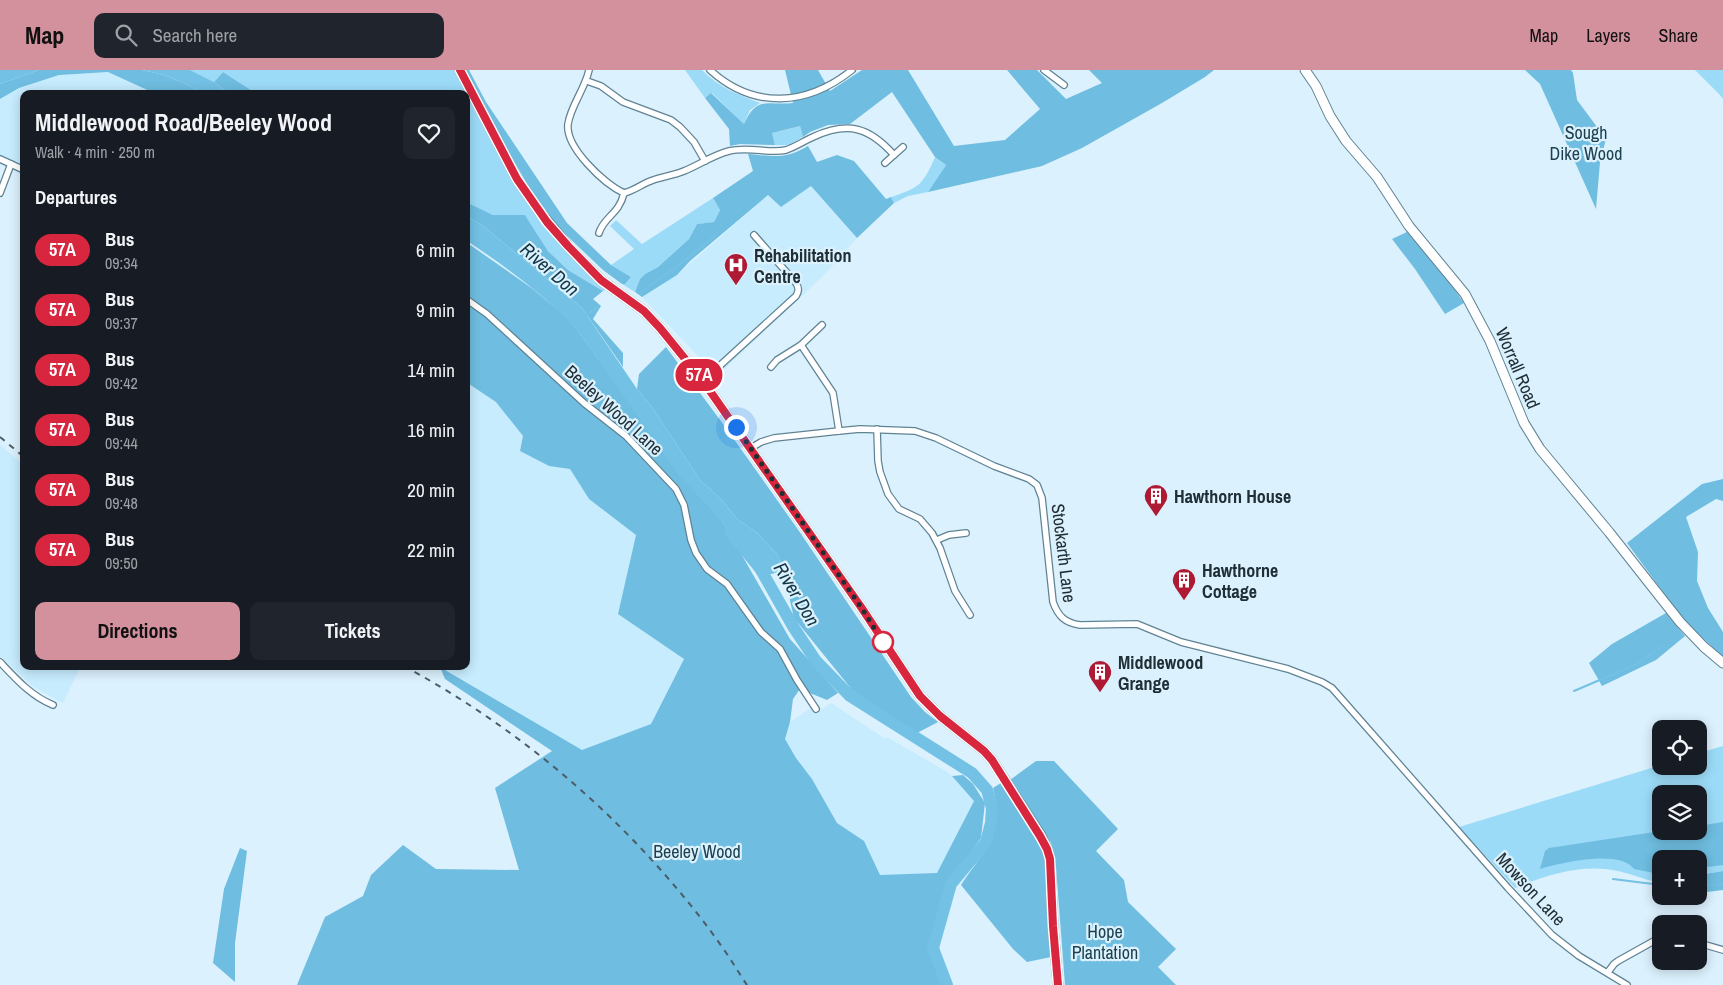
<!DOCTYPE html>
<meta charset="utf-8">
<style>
:root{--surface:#171b24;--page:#20242c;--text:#f1f3f6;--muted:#9ea1a6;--accent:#d3919e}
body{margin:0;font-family:"Archivo Narrow",sans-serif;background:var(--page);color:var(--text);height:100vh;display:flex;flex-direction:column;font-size:19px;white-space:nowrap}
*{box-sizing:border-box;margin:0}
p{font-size:16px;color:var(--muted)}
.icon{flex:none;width:28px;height:28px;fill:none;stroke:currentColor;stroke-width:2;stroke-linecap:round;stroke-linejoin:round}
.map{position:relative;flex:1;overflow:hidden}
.sheet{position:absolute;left:20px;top:20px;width:450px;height:580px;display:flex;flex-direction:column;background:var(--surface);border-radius:10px;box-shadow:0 2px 12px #0003}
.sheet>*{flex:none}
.badge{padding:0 10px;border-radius:16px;font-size:18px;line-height:32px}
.fabs{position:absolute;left:1652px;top:650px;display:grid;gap:10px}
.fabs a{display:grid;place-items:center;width:55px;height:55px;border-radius:10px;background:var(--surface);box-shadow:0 2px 12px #0003;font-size:25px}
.you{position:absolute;width:25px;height:25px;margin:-12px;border:4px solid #fff;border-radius:50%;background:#1a73e8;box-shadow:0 0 0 8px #1a73e833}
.map>.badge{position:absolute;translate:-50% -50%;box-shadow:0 0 0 2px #fff}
h2{padding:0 15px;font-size:19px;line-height:45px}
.round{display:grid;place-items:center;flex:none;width:52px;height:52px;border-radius:10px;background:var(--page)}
.overview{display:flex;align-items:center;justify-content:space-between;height:85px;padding:0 15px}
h1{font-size:24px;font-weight:700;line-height:38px}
.cta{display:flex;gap:10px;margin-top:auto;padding:10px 15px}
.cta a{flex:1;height:58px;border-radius:10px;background:var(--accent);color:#111;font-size:20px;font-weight:700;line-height:58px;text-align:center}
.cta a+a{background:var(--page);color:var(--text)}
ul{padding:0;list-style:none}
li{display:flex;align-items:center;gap:15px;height:60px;padding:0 15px}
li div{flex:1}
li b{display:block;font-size:19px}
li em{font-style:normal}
li .badge{min-width:55px;font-weight:700;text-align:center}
header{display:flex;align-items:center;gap:30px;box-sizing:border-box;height:70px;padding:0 25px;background:var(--accent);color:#111}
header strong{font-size:24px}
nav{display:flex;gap:28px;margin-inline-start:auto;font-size:18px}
.search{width:350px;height:45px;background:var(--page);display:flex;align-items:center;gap:12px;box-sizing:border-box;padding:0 18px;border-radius:10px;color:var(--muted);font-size:19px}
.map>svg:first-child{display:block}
</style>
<header>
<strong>Map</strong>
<div class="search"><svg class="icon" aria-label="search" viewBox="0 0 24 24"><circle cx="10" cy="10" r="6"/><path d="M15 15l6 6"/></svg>Search here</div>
<nav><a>Map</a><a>Layers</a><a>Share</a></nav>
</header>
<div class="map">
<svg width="1723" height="915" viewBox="0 0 1723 915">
<rect width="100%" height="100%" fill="#dbf1fd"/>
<g fill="#c7ecfe">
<polygon points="108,2 156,24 24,24 24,106 0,94 0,29 19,18 59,5"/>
<polygon points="811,116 857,168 824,205 717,306 642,227 677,205 768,125 781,137"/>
<polygon points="466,312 496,331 523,366 520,381 549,396 570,399 589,429 636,465 618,544 684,588 651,654 582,681 440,596 466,596"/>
<polygon points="0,375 24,395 24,596 81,596 63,633 32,616 0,586"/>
<polygon points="831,633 884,668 889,668 947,702 952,706 974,731 937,803 880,806 855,765 837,753 812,709 796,688 785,669 790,652 812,637 817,643"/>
</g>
<g fill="#9cdbf8" fill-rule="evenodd">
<polygon points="190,0 456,0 521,124 562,174 608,219 603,221 568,200 548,181 525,145 493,145 466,132 466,24 257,24 223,2 214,12"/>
<path d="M685,0H702C718,17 739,25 760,33L750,40L744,54L712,23L705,28Z"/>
<polygon points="1695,0 1723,0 1723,29 1720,25"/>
<polygon points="800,56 803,67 789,75 775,75 772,63"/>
<path d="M935,87L946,95L928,122L908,126L894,133L891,127C919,118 923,115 935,87Z"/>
<polygon points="713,128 720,140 714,152 697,154 689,169 658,197 645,204 640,209 635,222 622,214 625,214 631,207 611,195 634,179 610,156 616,150 642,174"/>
<path d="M1723,676V801L1699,805V789H1661V811L1656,812C1643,809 1631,804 1618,801C1583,793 1546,805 1515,818L1459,757L1661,695V696H1699V683ZM1661,724H1699V761H1661Z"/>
</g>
<g fill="#6fbde0">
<polygon points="39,0 142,0 164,5 188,15 203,24 156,24 108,2 59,5 19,18 0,29 0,14"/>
<polygon points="466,0 469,0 486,32 567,153 611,195 631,207 625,214 622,214 603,200 563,162 534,126 511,86"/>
<path d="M785,0H818L830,21L862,0H908L954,76L1005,70L1040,39L1007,0H1037L1066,29L1102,13L1089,0H1214L1205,7L1162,33L1082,78L1042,96L928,122L946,95L935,87L892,22L850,54L828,55L810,62L803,67L800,56L772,63L775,75L740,74L730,76L729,59L705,28L711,23L744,54C757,25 766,36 793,33Z"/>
<polygon points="1525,0 1571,0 1573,3 1577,30 1606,69 1600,92 1596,139 1540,14"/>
<polygon points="223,2 257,24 230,24 214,12"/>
<path d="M808,76L817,92L837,85L854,91L886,129L891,127L894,133L857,168L811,116L781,137L768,125L690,191L677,205L642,227L635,222L640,209L645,204L658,197L689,169L697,154L714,152L720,140L713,128L753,101L748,84C774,86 784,90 808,76Z"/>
<polygon points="466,132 493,145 525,145 548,181 568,200 603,221 593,229 601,236 593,249 623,283 623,297 582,238 483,156 466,145"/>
<polygon points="1407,162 1445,206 1464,233 1445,244 1415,199 1392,169"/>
<polygon points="466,172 533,219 565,246 581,265 633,338 724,454 790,569 838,623 827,630 800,619 793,629 790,652 785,669 796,688 812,709 837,753 864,771 880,805 937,803 974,731 952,706 963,705 973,714 985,733 981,768 959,798 936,854 941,899 945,915 297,915 325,847 363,826 371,805 403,775 436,799 519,800 495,718 552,681 445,609 440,597 582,680 651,654 684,589 618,544 636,465 589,429 570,399 549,396 520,381 523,366 496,332 466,312"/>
<polygon points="666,277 726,358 799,461 911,627 925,642 938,652 917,663 853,621 794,548 783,500 777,484 756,462 737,449 722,430 700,410 652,337 637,319 639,304"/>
<polygon points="1723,409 1723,431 1716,429 1686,447 1698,482 1697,511 1708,538 1723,562 1723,587 1693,559 1674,537 1627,473 1702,414"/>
<polygon points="1666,543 1685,566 1656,590 1602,616 1589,593 1612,574"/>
<polygon points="1036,691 1054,691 1118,759 1096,781 1124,810 1128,832 1176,879 1158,897 1176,915 1065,915 1056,797 1051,773 1010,710"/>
<path d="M1001,713C1017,737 1037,761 1045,789L1051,887L1027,892L1013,879L961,815C985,779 1005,765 993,718Z"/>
<path d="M1723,752V795L1699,798V789H1661V804H1659L1634,799C1619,779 1561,793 1540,799L1545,781L1549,778L1661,761H1699V756Z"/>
<polygon points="240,778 247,781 235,873 235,912 213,893 224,819"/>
<polygon points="1723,801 1723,820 1699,823 1699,805"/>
</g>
<g fill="#73c1e5">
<polygon points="0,0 39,0 0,14"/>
<polygon points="142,0 190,0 214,12 230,24 203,24 188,15 164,5"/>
<path d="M466,145L483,156L582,238L637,319L652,337L700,410L722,430L737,449L756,462L777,484L783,500L772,504H757L725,465L724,454L678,404L581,265C549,227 507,198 466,170Z"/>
</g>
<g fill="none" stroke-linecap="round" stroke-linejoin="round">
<g stroke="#73c1e5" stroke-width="2">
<polyline points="642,221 675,198 715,166"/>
<polyline points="586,245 598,237"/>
<polyline points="1574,621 1637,594 1663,576"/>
<polyline points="1613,809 1661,815"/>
<polyline points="1699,816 1723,814"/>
</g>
<polyline stroke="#73c1e5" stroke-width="12" points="733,455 739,461 794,558 816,591 850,626 972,703 987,720 992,738 991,753 986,772 951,814 933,878 947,915"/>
<g stroke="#608394" stroke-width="8">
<g id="street">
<path d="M589,0C585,19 571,35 568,54C565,77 604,114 624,123C619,145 604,146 599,163"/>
<path d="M710,0C754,40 807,36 852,0"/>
<polyline points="1044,0 1064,15"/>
<polyline points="587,11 601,16 623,32 671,50 680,57 694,72 705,91"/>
<polyline points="0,89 24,100"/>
<polyline points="885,93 903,77"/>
<polyline points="0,123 11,94"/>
<path d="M624,123C633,121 639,116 648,112C659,107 672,106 684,101C699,95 713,85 729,81C749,76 770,84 786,80C795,77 804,71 813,67C848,51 869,57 894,85"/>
<polyline points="466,229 487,244 584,333 626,366 676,419 684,435 691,470 696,483 707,499 727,514 761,562 780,579 797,610 816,639"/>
<polyline points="801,275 833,323 839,361"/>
<polyline points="771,297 777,290 801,275 822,255"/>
<path d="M703,311L796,226C799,221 799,218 796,213L754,165"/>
<polyline points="877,359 878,391 880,402 888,424 899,439 920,449 932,463 940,478 955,521 970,545"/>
<path d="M751,378L761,372L774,368L839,361L860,359L915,361L936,368L994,396L1029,409L1037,415L1042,428L1053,532C1058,546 1065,553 1080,555L1137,554L1181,572L1288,599L1322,612L1332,618L1508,818L1552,865L1579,886L1627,915"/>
<polyline points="937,470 949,465 966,463"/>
<path d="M0,592C16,609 31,626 53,635"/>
<polyline points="1699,873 1723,880"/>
<polyline points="1608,902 1614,894 1618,891 1661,867"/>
</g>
</g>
<g stroke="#608394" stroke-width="11">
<polyline id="secondary" points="1305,0 1316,16 1330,46 1346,71 1377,107 1409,156 1465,224 1490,271 1524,353 1540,379 1609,462 1680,552 1704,577 1723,593"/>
</g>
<g stroke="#608394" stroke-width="11">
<polyline id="primary" points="460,0 517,109 540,142 568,176 601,210 644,241 660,258 703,311 861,537 920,626 940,646 984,681 992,690 1041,766 1047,779 1050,789 1053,856 1058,915"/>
</g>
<use href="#street" stroke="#fff" stroke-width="5.5"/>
<use href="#secondary" stroke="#fff" stroke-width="9"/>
<use href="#primary" stroke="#fff" stroke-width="9"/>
<g stroke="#4d5d66" stroke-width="2" stroke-dasharray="6 6" stroke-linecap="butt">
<polyline points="0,367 24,387"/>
<path d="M404,596C507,652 597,725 673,814C690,834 707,855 722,877C731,889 738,902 747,915"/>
</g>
</g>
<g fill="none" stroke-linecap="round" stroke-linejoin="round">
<g stroke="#fff" stroke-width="11">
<polyline id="line" points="460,0 517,109 547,152 568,176 601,210 644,241 660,258 703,311 861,537 920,626 940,646 984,681 992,690 1040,766 1047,779 1050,789 1053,856 1058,915"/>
</g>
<use href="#line" stroke="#d7263d" stroke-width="8"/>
<polyline stroke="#202f36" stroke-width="5" stroke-dasharray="0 9" points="736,357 861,537 883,572"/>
</g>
<defs>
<g id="hospital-pin" transform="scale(1.25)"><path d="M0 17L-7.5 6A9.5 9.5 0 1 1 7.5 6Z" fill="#ae1a33" stroke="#dbf1fd"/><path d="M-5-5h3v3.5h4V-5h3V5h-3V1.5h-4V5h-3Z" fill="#fff"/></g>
<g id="building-pin" transform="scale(1.25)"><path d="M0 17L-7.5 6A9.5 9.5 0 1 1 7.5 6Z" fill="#ae1a33" stroke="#dbf1fd"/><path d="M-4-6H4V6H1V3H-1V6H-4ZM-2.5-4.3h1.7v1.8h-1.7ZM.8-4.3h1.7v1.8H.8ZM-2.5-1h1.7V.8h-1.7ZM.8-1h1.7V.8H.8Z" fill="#fff"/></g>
</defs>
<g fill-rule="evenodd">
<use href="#hospital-pin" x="736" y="195"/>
<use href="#building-pin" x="1156" y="426"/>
<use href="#building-pin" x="1184" y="510"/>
<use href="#building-pin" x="1100" y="602"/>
</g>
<circle fill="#fff" stroke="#d7263d" stroke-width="2.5" cx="883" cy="572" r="10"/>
<g text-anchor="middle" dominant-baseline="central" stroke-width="4.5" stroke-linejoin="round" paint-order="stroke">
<g font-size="18" fill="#1c404f" stroke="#dbf1fd">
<text x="1586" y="62">Sough<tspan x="1586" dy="21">Dike Wood</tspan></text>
<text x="697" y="781">Beeley Wood</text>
<text x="1105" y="861">Hope<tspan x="1105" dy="21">Plantation</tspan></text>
</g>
<g font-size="18" font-weight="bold" fill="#202f36" stroke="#dbf1fd" text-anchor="start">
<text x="754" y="185">Rehabilitation<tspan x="754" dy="21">Centre</tspan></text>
<text x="1174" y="426">Hawthorn House</text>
<text x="1202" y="500">Hawthorne<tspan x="1202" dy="21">Cottage</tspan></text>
<text x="1118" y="592">Middlewood<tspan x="1118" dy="21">Grange</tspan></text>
</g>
<g font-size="18" fill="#202f36" stroke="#dbf1fd">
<text transform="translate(1518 298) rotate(67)">Worrall Road</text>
<text transform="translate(614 340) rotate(42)">Beeley Wood Lane</text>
<text transform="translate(1064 483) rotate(83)">Stockarth Lane</text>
<text transform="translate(1531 819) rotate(47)">Mowson Lane</text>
</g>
<g font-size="19" font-style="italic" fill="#113544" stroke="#dbf1fd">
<text transform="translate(550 199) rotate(41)">River Don</text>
<text transform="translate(797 524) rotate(59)">River Don</text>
</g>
</g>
</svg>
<div class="fabs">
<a><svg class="icon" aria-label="locate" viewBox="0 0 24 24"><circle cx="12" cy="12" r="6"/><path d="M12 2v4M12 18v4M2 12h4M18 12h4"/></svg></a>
<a><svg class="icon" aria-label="layers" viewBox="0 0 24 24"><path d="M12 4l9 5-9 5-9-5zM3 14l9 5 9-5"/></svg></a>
<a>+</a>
<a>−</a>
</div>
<div class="you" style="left:736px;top:357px"></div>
<b class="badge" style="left:699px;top:305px;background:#d7263d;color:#fff">57A</b>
<section class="sheet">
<div class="overview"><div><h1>Middlewood Road/Beeley Wood</h1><p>Walk · 4 min · 250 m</p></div><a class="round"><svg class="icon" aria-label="heart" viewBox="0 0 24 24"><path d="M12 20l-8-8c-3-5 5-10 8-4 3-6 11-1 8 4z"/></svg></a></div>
<h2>Departures</h2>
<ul>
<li><span class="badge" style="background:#d7263d;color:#fff">57A</span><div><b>Bus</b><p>09:34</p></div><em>6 min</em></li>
<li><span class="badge" style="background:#d7263d;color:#fff">57A</span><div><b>Bus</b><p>09:37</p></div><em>9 min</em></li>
<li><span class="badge" style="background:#d7263d;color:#fff">57A</span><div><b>Bus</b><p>09:42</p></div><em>14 min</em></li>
<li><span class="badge" style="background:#d7263d;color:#fff">57A</span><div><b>Bus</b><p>09:44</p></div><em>16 min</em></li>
<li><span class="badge" style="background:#d7263d;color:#fff">57A</span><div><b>Bus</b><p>09:48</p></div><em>20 min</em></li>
<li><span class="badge" style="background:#d7263d;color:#fff">57A</span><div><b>Bus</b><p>09:50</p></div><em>22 min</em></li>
</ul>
<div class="cta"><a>Directions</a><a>Tickets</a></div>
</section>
</div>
